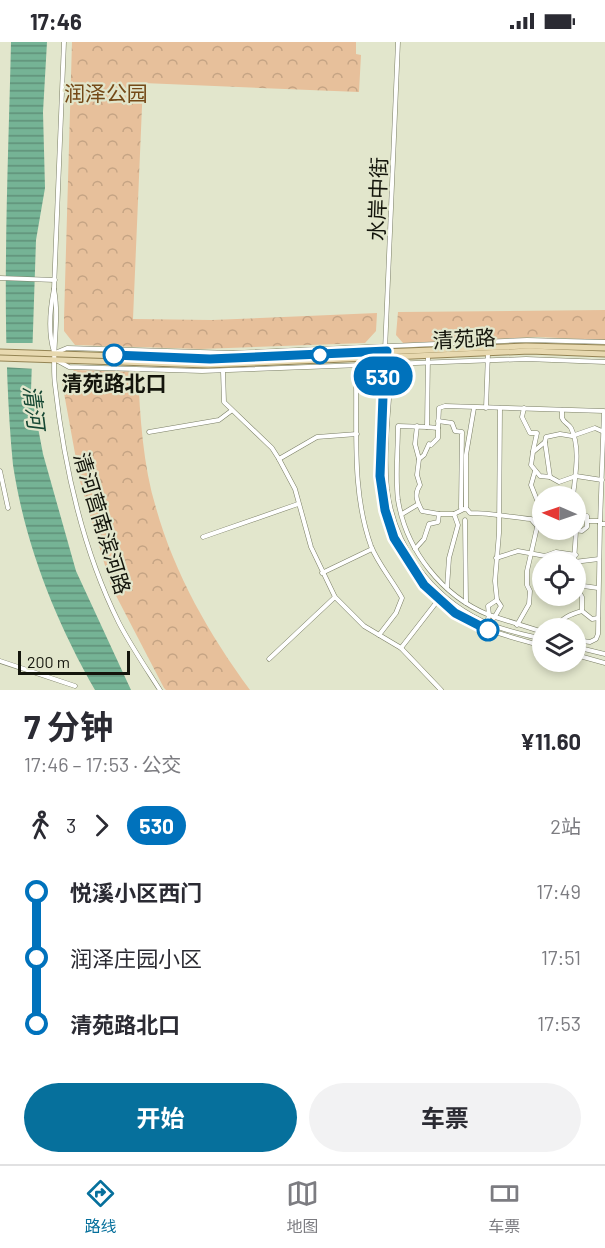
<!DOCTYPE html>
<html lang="zh">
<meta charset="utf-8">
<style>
:root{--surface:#fff;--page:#f2f2f3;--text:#2b2b33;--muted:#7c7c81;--line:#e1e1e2;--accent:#06709c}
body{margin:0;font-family:Barlow,"Noto Sans SC",sans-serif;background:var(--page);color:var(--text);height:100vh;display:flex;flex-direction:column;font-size:22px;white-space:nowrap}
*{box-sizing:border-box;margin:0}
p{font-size:20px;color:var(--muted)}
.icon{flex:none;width:33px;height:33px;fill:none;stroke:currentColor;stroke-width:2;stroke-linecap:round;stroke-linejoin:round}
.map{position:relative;height:648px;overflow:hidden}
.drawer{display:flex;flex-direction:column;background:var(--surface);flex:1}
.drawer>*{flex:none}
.badge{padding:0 12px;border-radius:20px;font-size:21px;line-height:39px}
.needle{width:39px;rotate:272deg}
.tools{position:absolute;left:532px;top:444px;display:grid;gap:12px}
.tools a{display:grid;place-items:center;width:54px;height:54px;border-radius:50%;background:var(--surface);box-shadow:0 3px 9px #0003;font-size:30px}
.scale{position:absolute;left:18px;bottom:15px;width:112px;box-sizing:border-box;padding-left:6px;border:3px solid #14150c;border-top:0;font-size:16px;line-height:21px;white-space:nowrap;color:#14150c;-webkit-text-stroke:4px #e2e6cc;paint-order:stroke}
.map>.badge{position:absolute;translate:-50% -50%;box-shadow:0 0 0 3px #fff}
.legs{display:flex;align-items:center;gap:9px;height:66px;padding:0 24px;font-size:20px}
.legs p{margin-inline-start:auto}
.overview{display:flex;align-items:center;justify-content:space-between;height:102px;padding:0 24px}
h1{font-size:33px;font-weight:700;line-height:45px}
.primary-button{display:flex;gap:12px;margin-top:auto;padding:12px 24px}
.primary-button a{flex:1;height:69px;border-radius:36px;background:var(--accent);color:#fff;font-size:24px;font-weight:700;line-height:69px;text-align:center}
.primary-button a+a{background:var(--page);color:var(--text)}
ul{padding:0 24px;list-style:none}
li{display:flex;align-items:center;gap:21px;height:66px;font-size:22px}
li i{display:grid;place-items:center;width:9px;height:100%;margin:0 8px;background:currentColor}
li i::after{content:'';width:15px;height:15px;margin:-8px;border:4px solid;border-radius:50%;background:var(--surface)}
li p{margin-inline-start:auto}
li:first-child i{background:linear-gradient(#0000 50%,currentColor 0)}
li:last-child i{background:linear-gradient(currentColor 50%,#0000 0)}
.status{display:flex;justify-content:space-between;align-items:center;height:42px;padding:0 30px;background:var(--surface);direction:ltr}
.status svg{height:16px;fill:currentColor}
.tab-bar{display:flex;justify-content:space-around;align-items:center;height:84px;border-top:2px solid var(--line);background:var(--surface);font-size:16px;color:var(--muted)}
.tab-bar a{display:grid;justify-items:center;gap:3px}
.tab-bar .selected{color:var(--accent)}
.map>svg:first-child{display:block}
</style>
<div class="status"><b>17:46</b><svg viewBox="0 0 49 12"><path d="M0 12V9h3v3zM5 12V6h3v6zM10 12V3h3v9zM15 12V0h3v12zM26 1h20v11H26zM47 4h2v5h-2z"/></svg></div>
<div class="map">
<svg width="605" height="648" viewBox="0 0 605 648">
<defs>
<pattern id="park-crowns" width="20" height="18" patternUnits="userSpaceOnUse" patternTransform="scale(1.5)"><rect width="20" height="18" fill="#e7c09b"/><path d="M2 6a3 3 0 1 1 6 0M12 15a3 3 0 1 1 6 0" fill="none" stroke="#c5a484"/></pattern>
<pattern id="water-rules" width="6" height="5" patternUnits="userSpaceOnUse" patternTransform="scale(1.5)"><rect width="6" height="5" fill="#75b395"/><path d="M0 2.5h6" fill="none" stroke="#5f9078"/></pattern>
</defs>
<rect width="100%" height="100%" fill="#e2e6cc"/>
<g fill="url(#park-crowns)">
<polygon points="72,0 356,0 356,12 361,13 359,50 143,41 133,277 212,278 377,271 376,289 365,301 201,307 75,303 64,289 64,277"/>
<polygon points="605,268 605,298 537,295 403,301 396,293 398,270"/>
<path d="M74,328L138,330C140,375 143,423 156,466C175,533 209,592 250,648H166L164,646L111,544L80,439L62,340Z"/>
</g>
<path fill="url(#water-rules)" d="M11,0H47L43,70L45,146L36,198L31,349L43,412L76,529L131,648H95C55,578 25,502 13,423C0,288 8,136 11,0Z"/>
<polygon fill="#e2e6cc" points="2,301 36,301 36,327 2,325"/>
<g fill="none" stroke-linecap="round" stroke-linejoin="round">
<g stroke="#7a7e65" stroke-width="5">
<g id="minor">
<path d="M398,0L380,427C379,489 416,553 473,581C495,592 519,597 543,604"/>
<polyline points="0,236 55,238"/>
<path d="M54,247C60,279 51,311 55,343C64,423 83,509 119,581C131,604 146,626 160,648"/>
<path d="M54,310C48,291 50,267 54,247L64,0"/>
<polyline points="55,311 67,306 233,311 527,298 605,300"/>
<path d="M428,314L427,385L398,384C398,409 395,433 398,458C406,508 442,554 489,573L488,564L497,558L495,539L499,491L500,366"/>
<polyline points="58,319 69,325 202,329 526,317 605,320"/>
<path d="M389,322L391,328C389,367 383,407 387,447C394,504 430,554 482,579C501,588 522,592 543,597"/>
<polyline points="223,329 224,360 272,406 279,417 295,447 311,505 335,555 364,584 401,606 441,648"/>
<path d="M356,337C357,393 352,451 371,504C378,522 393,539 402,556L396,571L379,593"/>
<polyline points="486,366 488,311"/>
<polyline points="524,366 522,375 530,391 537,391 533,409"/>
<path d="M562,368V376C564,381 569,382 571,386C581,406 575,434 573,454"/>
<polyline points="438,379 452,381 455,389 462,390 461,466"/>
<polyline points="417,384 415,402 419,417"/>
<polyline points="427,385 438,386 439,366 445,364 604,369 600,482 605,482"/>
<path d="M438,386V396L431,403L429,402L424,413L419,417L417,433L420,443C413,453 418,461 422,469L439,472"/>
<polyline points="149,390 219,378 231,369"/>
<polyline points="545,400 533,410 531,423 540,434 550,435"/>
<polyline points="279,417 317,395 357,392"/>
<polyline points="0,429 8,466"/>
<polyline points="602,438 576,434 559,440 550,435 545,400 546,395 560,392 572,394 595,386 604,390"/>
<polyline points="466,466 466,413 474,366"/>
<polyline points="576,470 587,474 587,479 600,479"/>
<polyline points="402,472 417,463"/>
<path d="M454,472L466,466L470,471C491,471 510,475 531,477L537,484H543"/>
<polyline points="465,478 466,561"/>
<polyline points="575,488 582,489 587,485 587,479"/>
<polyline points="203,495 298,462"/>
<polyline points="415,507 424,497 429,482 438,480 439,472 454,472 458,483 449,516 447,546"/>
<polyline points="496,516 518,509 545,514 556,510 576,513"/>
<polyline points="574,520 576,489"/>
<polyline points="574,520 599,517"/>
<polyline points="322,531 372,507"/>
<polyline points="576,543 598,546"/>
<polyline points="576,545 582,555 582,569"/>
<polyline points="494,576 501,564 497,558"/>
<polyline points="487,581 489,573 543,590"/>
<polyline points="517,583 529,562 530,549 527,543 527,529 541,468 531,443 535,429"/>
<path d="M556,586C561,576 571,572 582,569L592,577L598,576"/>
<polyline points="576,598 590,600 596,597 598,592 600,482"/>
<polyline points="576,605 605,612"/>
<polyline points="401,606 439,557"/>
<polyline points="576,613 605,621"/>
<polyline points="269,617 335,555"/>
<polyline points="0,619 75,644"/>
</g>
</g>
<g stroke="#948454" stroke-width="7">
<g id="major">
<polyline points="0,310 210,317 526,304 605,306"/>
<polyline points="0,316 208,323 530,309 605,312"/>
</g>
</g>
<use href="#minor" stroke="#fff" stroke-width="4"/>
<use href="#major" stroke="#e8d9b0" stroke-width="5"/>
</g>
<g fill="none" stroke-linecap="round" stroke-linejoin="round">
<g stroke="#fff" stroke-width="14">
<polyline id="line-1" points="114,313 210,317 387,309 384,328 380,434 385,468 394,496 424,543 455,571 488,588"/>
</g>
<use href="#line-1" stroke="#0072bc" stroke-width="9"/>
</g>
<g fill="#fff" stroke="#0072bc" stroke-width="3">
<circle cx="114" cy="313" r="10"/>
<circle cx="320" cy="313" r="8"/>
<circle cx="488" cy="588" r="10"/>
</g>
<g text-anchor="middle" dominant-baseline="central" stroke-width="4.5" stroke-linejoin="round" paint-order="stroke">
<g font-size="21" fill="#744917" stroke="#e2e6cc">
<text x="106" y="50">润泽公园</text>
</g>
<g font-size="21" fill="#14150c" stroke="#e2e6cc">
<text transform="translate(377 157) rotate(-88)">水岸中街</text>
<text transform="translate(464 296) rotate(-3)">清苑路</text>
<text transform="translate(103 481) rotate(73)">清河营南滨河路</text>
</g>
<g font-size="21" font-weight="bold" fill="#14150c" stroke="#e2e6cc">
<text x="114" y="340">清苑路北口</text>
</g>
<g font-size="22" font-style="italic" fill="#154733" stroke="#e2e6cc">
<text transform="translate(35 365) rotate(83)">清河</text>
</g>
</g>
</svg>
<div class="tools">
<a><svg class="needle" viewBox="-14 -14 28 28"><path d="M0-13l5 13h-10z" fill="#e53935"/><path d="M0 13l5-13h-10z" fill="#7c7c81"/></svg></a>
<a><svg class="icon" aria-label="locate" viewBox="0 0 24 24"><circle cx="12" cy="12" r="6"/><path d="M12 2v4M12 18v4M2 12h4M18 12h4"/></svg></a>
<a><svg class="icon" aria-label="layers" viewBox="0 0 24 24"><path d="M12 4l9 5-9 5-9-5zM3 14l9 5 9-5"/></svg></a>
</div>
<div class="scale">200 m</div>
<b class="badge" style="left:383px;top:334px;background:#0072bc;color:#fff">530</b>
</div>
<section class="drawer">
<div class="overview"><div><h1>7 分钟</h1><p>17:46 – 17:53 · 公交</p></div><b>¥11.60</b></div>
<div class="legs"><svg class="icon" aria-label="walk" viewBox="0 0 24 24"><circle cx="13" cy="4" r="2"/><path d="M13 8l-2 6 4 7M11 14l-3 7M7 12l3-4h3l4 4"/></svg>3<svg class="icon" aria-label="forward" viewBox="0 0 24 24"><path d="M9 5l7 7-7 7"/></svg><b class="badge" style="background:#0072bc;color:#fff">530</b><p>2站</p></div>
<ul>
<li><i style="color:#0072bc"></i><b>悦溪小区西门</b><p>17:49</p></li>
<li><i style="color:#0072bc"></i><span>润泽庄园小区</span><p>17:51</p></li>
<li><i style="color:#0072bc"></i><b>清苑路北口</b><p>17:53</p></li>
</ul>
<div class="primary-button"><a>开始</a><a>车票</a></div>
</section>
<nav class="tab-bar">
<a class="selected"><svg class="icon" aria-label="directions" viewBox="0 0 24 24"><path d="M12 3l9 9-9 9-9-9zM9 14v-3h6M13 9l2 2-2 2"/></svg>路线</a>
<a><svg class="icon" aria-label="map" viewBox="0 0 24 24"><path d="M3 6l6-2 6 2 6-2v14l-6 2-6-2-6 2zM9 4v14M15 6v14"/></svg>地图</a>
<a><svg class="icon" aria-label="tickets" viewBox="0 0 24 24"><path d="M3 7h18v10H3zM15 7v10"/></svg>车票</a>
</nav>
